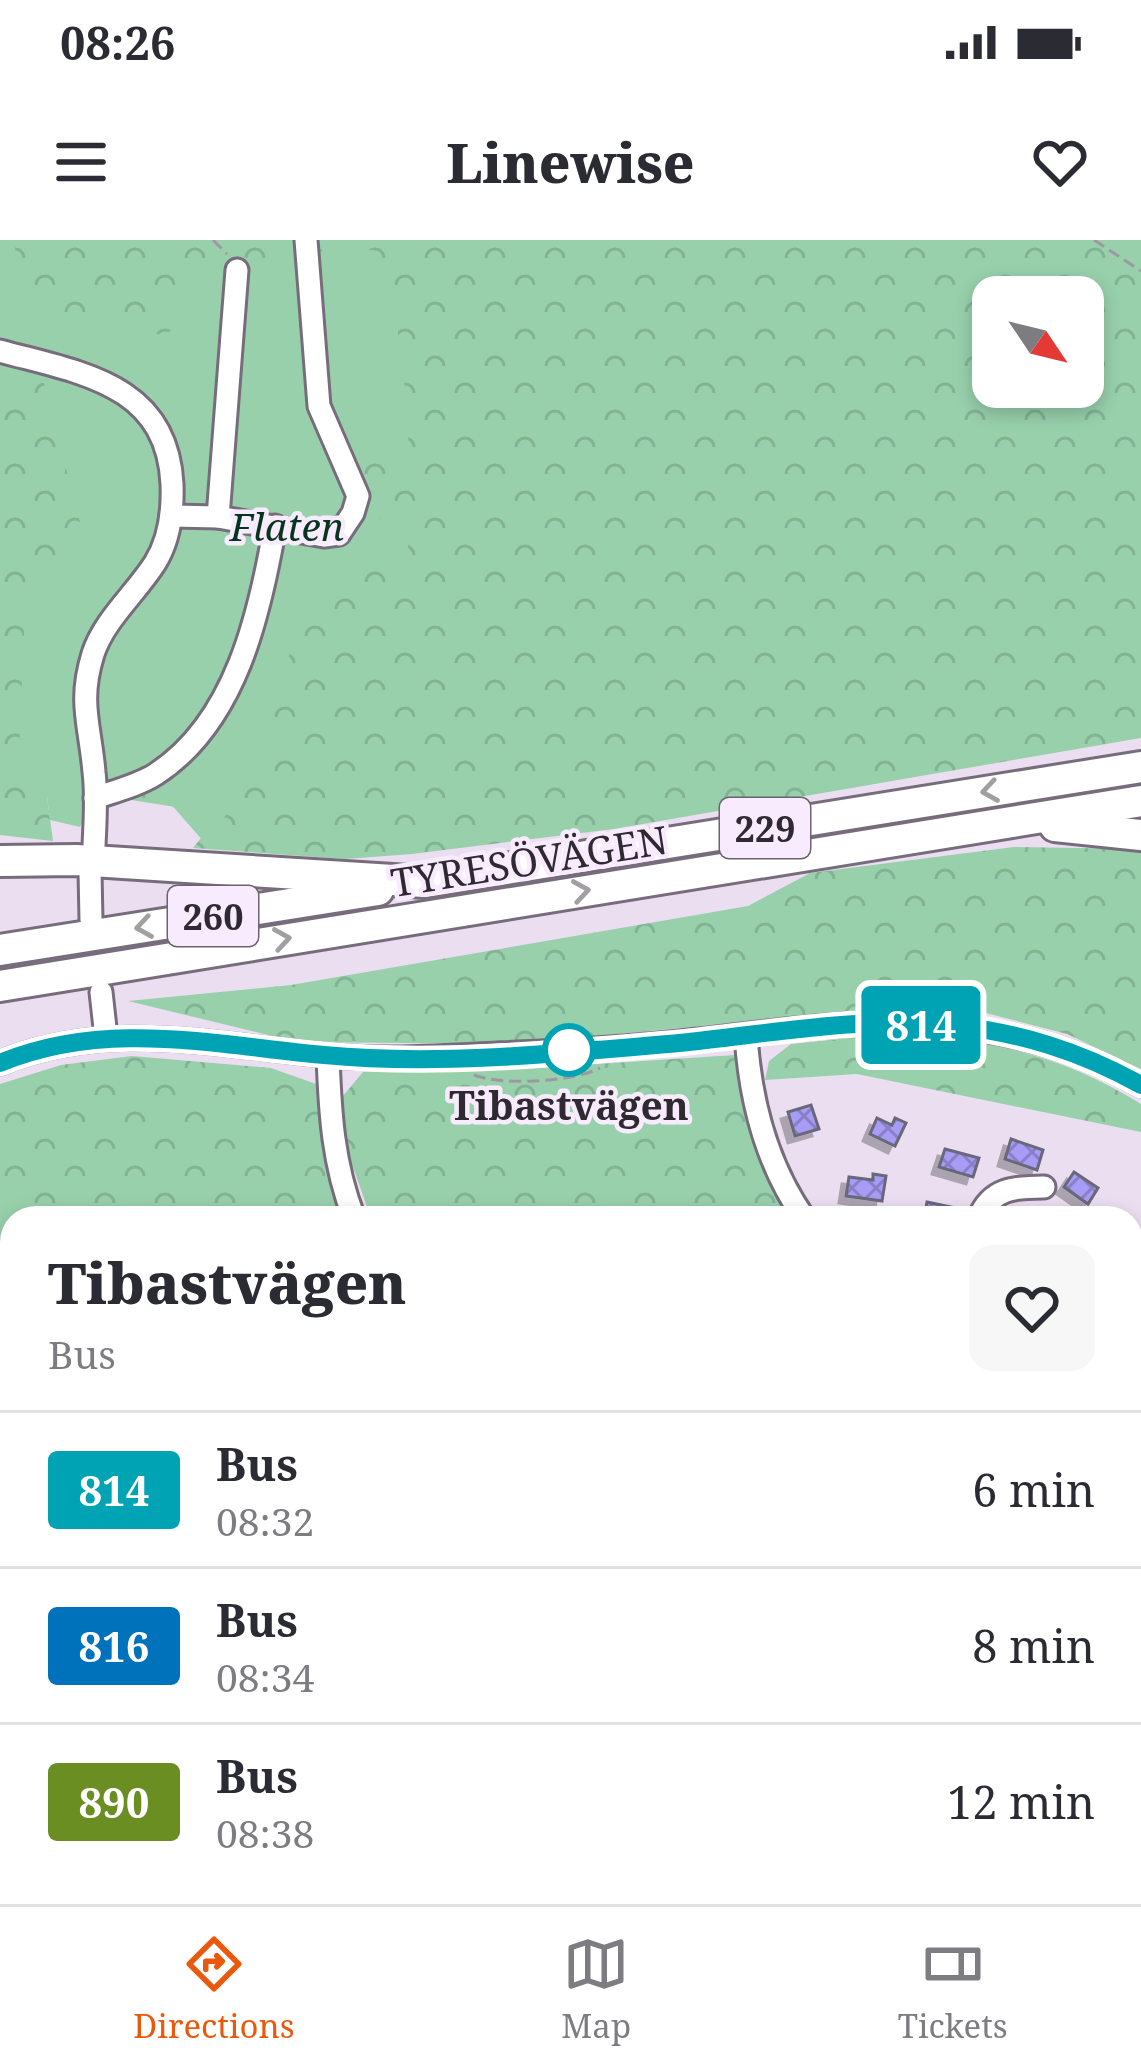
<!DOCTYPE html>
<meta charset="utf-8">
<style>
:root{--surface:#fff;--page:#f7f7f7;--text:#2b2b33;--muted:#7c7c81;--line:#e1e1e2;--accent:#ea580c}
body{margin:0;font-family:"Noto Serif",serif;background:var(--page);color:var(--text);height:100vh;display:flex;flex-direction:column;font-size:45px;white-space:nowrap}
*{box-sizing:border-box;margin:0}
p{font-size:39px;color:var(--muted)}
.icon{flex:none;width:66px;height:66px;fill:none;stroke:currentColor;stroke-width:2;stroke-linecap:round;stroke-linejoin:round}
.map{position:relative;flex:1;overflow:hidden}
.drawer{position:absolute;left:0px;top:966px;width:1143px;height:699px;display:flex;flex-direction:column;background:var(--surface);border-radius:36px 36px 0 0;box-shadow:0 6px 18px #0003}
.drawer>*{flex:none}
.badge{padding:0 24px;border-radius:9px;font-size:42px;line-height:78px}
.needle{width:78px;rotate:125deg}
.tools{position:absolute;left:972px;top:36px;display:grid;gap:24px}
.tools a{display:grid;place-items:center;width:132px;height:132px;border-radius:24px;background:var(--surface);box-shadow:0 6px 18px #0003;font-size:60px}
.map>.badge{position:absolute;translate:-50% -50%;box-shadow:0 0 0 6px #fff}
.round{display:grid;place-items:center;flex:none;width:126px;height:126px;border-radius:24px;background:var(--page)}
.summary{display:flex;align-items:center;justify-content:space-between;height:204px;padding:0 48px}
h1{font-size:57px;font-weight:800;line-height:90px}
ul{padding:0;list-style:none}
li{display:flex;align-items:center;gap:36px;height:156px;padding:0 48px;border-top:3px solid var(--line)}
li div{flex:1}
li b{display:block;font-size:45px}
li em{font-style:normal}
li .badge{min-width:132px;font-weight:700;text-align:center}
.status{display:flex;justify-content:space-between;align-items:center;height:84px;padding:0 60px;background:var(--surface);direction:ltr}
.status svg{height:33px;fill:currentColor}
header{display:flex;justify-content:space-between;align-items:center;height:156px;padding:0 48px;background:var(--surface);font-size:54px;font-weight:800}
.dock{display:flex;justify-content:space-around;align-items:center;height:168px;border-top:3px solid var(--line);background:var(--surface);font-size:33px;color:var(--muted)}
.dock a{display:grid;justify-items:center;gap:6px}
.dock .on{color:var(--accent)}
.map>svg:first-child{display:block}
</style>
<div class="status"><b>08:26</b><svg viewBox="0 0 49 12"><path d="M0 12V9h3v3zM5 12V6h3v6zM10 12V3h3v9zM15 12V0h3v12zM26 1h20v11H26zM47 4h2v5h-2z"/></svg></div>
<header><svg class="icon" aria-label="menu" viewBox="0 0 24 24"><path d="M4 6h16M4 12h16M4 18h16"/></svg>Linewise<svg class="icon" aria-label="heart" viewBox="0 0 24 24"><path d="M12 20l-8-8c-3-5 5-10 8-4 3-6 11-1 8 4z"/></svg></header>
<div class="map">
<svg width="1141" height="1664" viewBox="0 0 1141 1664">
<defs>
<pattern id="forest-crowns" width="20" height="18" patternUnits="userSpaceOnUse" patternTransform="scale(3)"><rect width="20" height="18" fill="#98d0ac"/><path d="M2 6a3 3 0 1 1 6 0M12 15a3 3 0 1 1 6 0" fill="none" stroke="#83b394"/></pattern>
<pattern id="building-cross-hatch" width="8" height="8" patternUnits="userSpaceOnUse" patternTransform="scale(3)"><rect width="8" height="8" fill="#a69cf5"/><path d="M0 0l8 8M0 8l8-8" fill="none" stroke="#887fc7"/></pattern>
<filter id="shadow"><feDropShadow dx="-7" dy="7" stdDeviation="0" flood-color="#0004"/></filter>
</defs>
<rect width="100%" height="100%" fill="#eadef0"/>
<g fill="url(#forest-crowns)" fill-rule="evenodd">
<path d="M0,0H1141V498L614,589L412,614L345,619L193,608L220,574L55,548L47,557L53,601L0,595ZM993,57H1083V147H993Z"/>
<polygon points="1014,607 1141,609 1141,829 1067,794 947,763 510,804 297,802 128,761 291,745 748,666 810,633"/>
<path d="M877,795C977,797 1055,810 1141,864V892L857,834L765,840L769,821L791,804Z"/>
<polygon points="735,815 759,907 794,978 371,978 347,910 342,857 363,832 535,828"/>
<polygon points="132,816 271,828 319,845 329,939 342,978 12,978 12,1141 8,1141 0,1180 0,844 61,825"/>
<polygon points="0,1257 12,1260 12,1653 186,1653 200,1664 20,1664 0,1643"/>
<polygon points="1141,1323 1141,1480 1131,1552 1131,1337"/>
</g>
<path fill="#98d0ac" d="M0,0H14C16,27 31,44 36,69L162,95L179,87L188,49L206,39L295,12L373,10L390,30L409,179L408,215L359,227L371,251L364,270L405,293L410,314L385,327L327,338L263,469L269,507L224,578L204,602L155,546L88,570L80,587L50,580L47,557L18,533L25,370L69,328L80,282L44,143L0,131Z"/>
<g fill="url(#building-cross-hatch)" stroke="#69687a" stroke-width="3" filter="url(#shadow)">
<polygon points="811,865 819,889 795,896 788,872"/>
<polygon points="877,878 892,885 895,878 906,883 895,906 870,894"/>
<polygon points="1011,899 1043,910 1037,930 1005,919"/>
<polygon points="945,909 979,918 973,937 939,927"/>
<polygon points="1074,932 1098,948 1088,964 1064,947"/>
<polygon points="873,934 886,936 882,961 846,956 849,937 873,940"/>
<polygon points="927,962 960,969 958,978 924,978"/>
<polygon points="543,1653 580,1653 576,1664 549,1664 540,1661"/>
</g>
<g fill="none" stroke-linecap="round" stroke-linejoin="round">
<g stroke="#776c7c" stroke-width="27">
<g id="minor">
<path d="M0,111C80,133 167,143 172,244C173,271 170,299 155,323C136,353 104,380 93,414C78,462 90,485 94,532C97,556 95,581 94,606"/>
<polyline points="173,276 218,277 324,296 339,294 353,273 358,256 319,166 306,0"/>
<polyline points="218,277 237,30"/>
<path d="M95,558C115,551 139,545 156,534C236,482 260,373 275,286"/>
<polyline points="90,632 91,680"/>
<polyline points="101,752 106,797"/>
<path d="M746,795C750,859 767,925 804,978"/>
<path d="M328,816C330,873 333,924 354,978"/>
<path d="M0,823C106,779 214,805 324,815C381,821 439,817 497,814C563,811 631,808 697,800C779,791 869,777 952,786C1021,793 1081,811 1141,845"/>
<path d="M979,978C991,948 1015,947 1044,947"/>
<polyline points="1131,1142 1141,1137"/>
<polyline points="1131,1249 1141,1262"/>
<polyline points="611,1653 611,1664"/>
<polyline points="971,1653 989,1664"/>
<polyline points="823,1664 827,1653"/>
</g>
</g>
<g stroke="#776c7c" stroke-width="36">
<g id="highway">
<polyline points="1055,586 1141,595"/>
<polyline points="0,621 76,620 425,642 1141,527"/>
<polyline points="0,710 378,650"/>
<polyline points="0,746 1141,561"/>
</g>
</g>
<g stroke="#a097a4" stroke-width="3" stroke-dasharray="12 6" stroke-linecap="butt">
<polyline points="213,0 227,14"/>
<polyline points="1094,0 1141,31"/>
<path d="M474,835C501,846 573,842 600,828"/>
<polyline points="242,1664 245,1653"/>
</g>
<use href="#minor" stroke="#fff" stroke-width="21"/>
<use href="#highway" stroke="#fff" stroke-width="30"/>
</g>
<defs><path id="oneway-chevron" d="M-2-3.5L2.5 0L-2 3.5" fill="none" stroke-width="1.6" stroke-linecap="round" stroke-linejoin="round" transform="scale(3)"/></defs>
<g stroke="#a19fa2">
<use href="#oneway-chevron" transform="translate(990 551) rotate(171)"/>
<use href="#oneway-chevron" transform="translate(581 651) rotate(-9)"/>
<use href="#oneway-chevron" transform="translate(144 687) rotate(171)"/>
<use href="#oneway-chevron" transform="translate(282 699) rotate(-9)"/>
</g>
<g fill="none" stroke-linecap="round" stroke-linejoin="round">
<g stroke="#fff" stroke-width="27">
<path id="line" d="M0,823C106,779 214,805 324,815C438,826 565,813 679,803C768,794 862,776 952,785C1021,793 1080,811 1141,845"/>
</g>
<use href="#line" stroke="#00a3b4" stroke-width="18"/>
</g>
<circle fill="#fff" stroke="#00a3b4" stroke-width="6" cx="569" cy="810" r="24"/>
<g text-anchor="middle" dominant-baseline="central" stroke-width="9" stroke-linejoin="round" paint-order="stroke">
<g fill="#f8ebfd" stroke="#6b646e" stroke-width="3">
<rect x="720" y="558" width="90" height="60" rx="9"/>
<rect x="168" y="646" width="90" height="60" rx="9"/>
</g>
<g font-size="36" font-weight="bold" fill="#2f2a31">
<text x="765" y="588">229</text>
<text x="213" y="676">260</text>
</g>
<g font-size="39" font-style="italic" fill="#07341d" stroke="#f8ebfd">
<text x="287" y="285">Flaten</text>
</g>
<g font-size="39" fill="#2f2a31" stroke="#f8ebfd">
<text transform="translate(529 620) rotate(-9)">TYRESÖVÄGEN</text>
</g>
<g font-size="39" font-weight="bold" fill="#2f2a31" stroke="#f8ebfd">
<text x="569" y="864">Tibastvägen</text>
</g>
</g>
</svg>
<div class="tools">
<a><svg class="needle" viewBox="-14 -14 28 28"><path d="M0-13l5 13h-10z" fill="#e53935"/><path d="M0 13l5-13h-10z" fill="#7c7c81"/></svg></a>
</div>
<b class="badge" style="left:921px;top:785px;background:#00a3b4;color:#fff">814</b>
<section class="drawer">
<div class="summary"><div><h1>Tibastvägen</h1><p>Bus</p></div><a class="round"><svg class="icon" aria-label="heart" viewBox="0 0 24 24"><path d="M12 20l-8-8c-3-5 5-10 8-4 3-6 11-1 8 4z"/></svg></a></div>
<ul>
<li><span class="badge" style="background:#00a3b4;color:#fff">814</span><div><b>Bus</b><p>08:32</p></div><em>6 min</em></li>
<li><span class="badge" style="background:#0072bc;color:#fff">816</span><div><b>Bus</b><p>08:34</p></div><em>8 min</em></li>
<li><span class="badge" style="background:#6b8e23;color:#fff">890</span><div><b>Bus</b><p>08:38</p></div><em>12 min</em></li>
</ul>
</section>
</div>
<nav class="dock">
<a class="on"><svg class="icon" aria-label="directions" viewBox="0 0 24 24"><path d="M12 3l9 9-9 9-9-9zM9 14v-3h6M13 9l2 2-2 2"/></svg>Directions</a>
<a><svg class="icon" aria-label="map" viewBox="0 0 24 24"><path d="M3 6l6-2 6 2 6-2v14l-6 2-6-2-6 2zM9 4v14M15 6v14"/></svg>Map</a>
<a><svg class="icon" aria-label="tickets" viewBox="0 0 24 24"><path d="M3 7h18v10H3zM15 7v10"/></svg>Tickets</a>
</nav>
